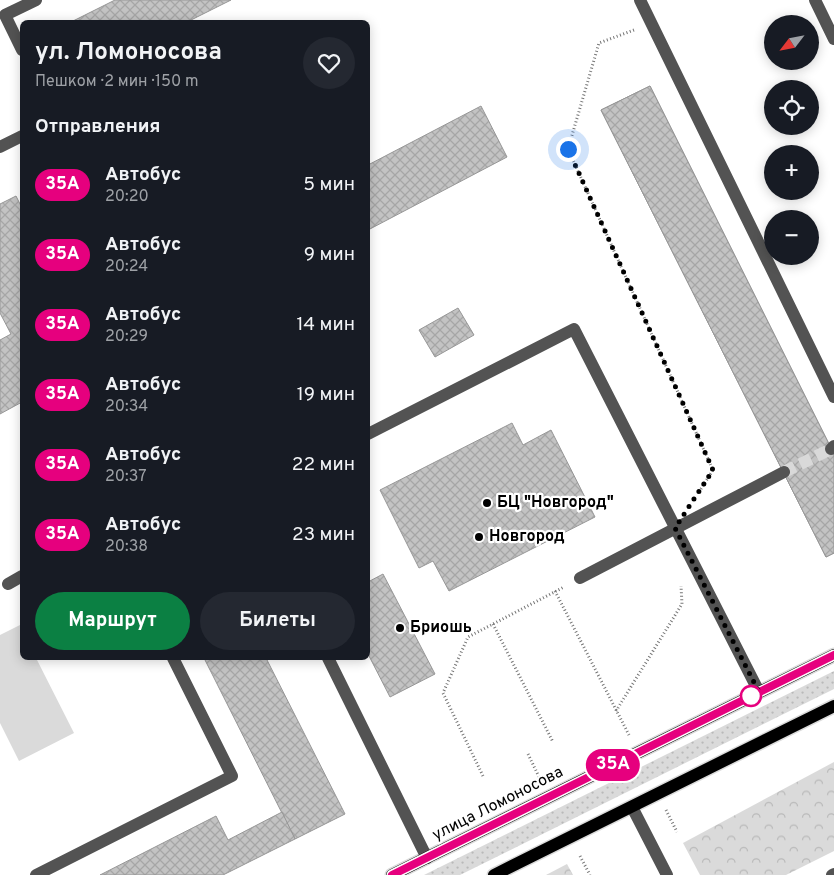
<!DOCTYPE html>
<html lang="ru">
<meta charset="utf-8">
<style>
:root{--surface:#171b24;--page:#242831;--text:#f1f3f6;--muted:#9ea1a6;--accent:#0b8043}
body{margin:0;font-family:Overpass,sans-serif;background:var(--page);color:var(--text);height:100vh;display:flex;flex-direction:column;font-size:19px;white-space:nowrap}
*{box-sizing:border-box;margin:0}
p{font-size:16px;color:var(--muted)}
.icon{flex:none;width:28px;height:28px;fill:none;stroke:currentColor;stroke-width:2;stroke-linecap:round;stroke-linejoin:round}
.map{position:relative;flex:1;overflow:hidden}
.drawer{position:absolute;left:20px;top:20px;width:350px;height:640px;display:flex;flex-direction:column;background:var(--surface);border-radius:8px;box-shadow:0 2px 12px #0003}
.drawer>*{flex:none}
.badge{padding:0 10px;border-radius:16px;font-size:18px;line-height:32px}
.needle{width:32px;rotate:238deg}
.controls{position:absolute;left:764px;top:15px;display:grid;gap:10px}
.controls a{display:grid;place-items:center;width:55px;height:55px;border-radius:50%;background:var(--surface);box-shadow:0 2px 12px #0003;font-size:25px}
.you{position:absolute;width:25px;height:25px;margin:-12px;border:4px solid #fff;border-radius:50%;background:#1a73e8;box-shadow:0 0 0 8px #1a73e833}
.map>.badge{position:absolute;translate:-50% -50%;box-shadow:0 0 0 2px #fff}
h2{padding:0 15px;font-size:19px;line-height:45px}
.round{display:grid;place-items:center;flex:none;width:52px;height:52px;border-radius:26px;background:var(--page)}
.overview{display:flex;align-items:center;justify-content:space-between;height:85px;padding:0 15px}
h1{font-size:24px;font-weight:700;line-height:38px}
.cta{display:flex;gap:10px;margin-top:auto;padding:10px 15px}
.cta a{flex:1;height:58px;border-radius:30px;background:var(--accent);color:#fff;font-size:20px;font-weight:700;line-height:58px;text-align:center}
.cta a+a{background:var(--page);color:var(--text)}
ul{padding:0;list-style:none}
li{display:flex;align-items:center;gap:15px;height:70px;padding:0 15px}
li div{flex:1}
li b{display:block;font-size:19px}
li em{font-style:normal}
li .badge{min-width:55px;font-weight:700;text-align:center}
.map>svg:first-child{display:block}
</style>
<div class="map">
<svg width="834" height="875" viewBox="0 0 834 875">
<defs>
<pattern id="grass-dots" width="8" height="8" patternUnits="userSpaceOnUse" patternTransform="scale(1.25)"><rect width="8" height="8" fill="#dadada"/><path d="M2 2h.1M6 6h.1" fill="none" stroke="#b9b9b9" stroke-width="1.8" stroke-linecap="round"/></pattern>
<pattern id="forest-crowns" width="20" height="18" patternUnits="userSpaceOnUse" patternTransform="scale(1.25)"><rect width="20" height="18" fill="#dadada"/><path d="M2 6a3 3 0 1 1 6 0M12 15a3 3 0 1 1 6 0" fill="none" stroke="#b9b9b9"/></pattern>
<pattern id="building-cross-hatch" width="8" height="8" patternUnits="userSpaceOnUse" patternTransform="scale(1.25)"><rect width="8" height="8" fill="#c3c3c3"/><path d="M0 0l8 8M0 8l8-8" fill="none" stroke="#a6a6a6"/></pattern>
</defs>
<rect width="100%" height="100%" fill="#fff"/>
<polygon fill="url(#grass-dots)" points="834,671 834,689 460,875 424,875"/>
<g fill="url(#forest-crowns)">
<polygon points="834,762 834,851 786,875 700,875 683,843"/>
<polygon points="567,864 573,875 546,875"/>
</g>
<polygon fill="#dadada" points="20,625 22,630 22,658 36,658 74,733 19,761 0,723 0,635"/>
<g fill="url(#building-cross-hatch)" stroke="#979797">
<polygon points="115,0 231,0 187,22 71,22"/>
<polygon points="650,86 834,454 834,553 826,557 601,110"/>
<polygon points="650,86 834,454 834,553 826,557 601,110"/>
<polygon points="481,106 507,157 368,230 368,165"/>
<polygon points="16,196 22,208 22,402 0,414 0,340 11,334 0,313 0,204"/>
<polygon points="458,308 474,335 435,357 419,330"/>
<polygon points="512,423 523,445 551,430 595,517 449,591 433,561 419,568 380,490"/>
<polygon points="383,574 435,674 390,697 368,654 368,582"/>
<polygon points="204,658 266,658 345,814 295,839"/>
<polygon points="282,812 295,839 223,875 100,875 216,816 228,840"/>
</g>
<g fill="none" stroke-linecap="round" stroke-linejoin="round">
<polyline stroke="#d9d9d9" stroke-width="12" stroke-dasharray="12 6" stroke-linecap="butt" points="784,472 831,449"/>
<g stroke="#dbdbdb" stroke-width="15">
<g id="major">
<polyline points="392,875 834,655"/>
<polyline points="494,875 834,706"/>
</g>
</g>
<g stroke="#757575" stroke-width="3" stroke-dasharray="1 2.5" stroke-linecap="butt">
<polyline points="634,30 599,43 568,149 713,470 699,492"/>
<polyline points="555,591 629,735"/>
<polyline points="493,624 553,742"/>
<polyline points="616,711 682,604 681,586"/>
<polyline points="528,754 540,779"/>
<polyline points="483,776 443,693 468,637 564,587"/>
<polyline points="666,810 677,832"/>
<polyline points="580,856 590,875"/>
</g>
<g stroke="#535353" stroke-width="12">
<polyline points="640,0 834,397"/>
<polyline points="815,0 834,39"/>
<polyline points="22,50 5,15 36,0"/>
<polyline points="0,147 22,136"/>
<polyline points="368,434 574,329 759,692"/>
<polyline points="831,449 834,446"/>
<polyline points="580,578 784,472"/>
<polyline points="8,584 22,576"/>
<polyline points="328,658 427,858"/>
<polyline points="632,807 667,875"/>
<polyline points="36,875 232,776 173,658"/>
<polyline points="832,875 834,874"/>
</g>
<use href="#major" stroke="#000" stroke-width="12"/>
</g>
<g fill="none" stroke-linecap="round" stroke-linejoin="round">
<g stroke="#fff" stroke-width="11">
<polyline id="line" points="392,875 834,655"/>
</g>
<use href="#line" stroke="#e6007e" stroke-width="8"/>
<polyline stroke="#000" stroke-width="5" stroke-dasharray="0 9" points="568,149 713,470 675,528 759,692 751,696"/>
</g>
<g fill="#000" stroke="#fff" stroke-width="2">
<circle cx="487" cy="503" r="5"/>
<circle cx="479" cy="537" r="5"/>
<circle cx="400" cy="628" r="5"/>
</g>
<circle fill="#fff" stroke="#e6007e" stroke-width="2.5" cx="751" cy="696" r="10"/>
<g text-anchor="middle" dominant-baseline="central" stroke-width="4.5" stroke-linejoin="round" paint-order="stroke">
<g font-size="16" font-weight="bold" fill="#000" stroke="#fff" text-anchor="start">
<text x="497" y="503">БЦ "Новгород"</text>
<text x="489" y="537">Новгород</text>
<text x="410" y="628">Бриошь</text>
</g>
<g font-size="16" fill="#000" stroke="#fff">
<text transform="translate(498 804) rotate(-27)">улица Ломоносова</text>
</g>
</g>
</svg>
<div class="controls">
<a><svg class="needle" viewBox="-14 -14 28 28"><path d="M0-13l5 13h-10z" fill="#e53935"/><path d="M0 13l5-13h-10z" fill="#9ea1a6"/></svg></a>
<a><svg class="icon" aria-label="locate" viewBox="0 0 24 24"><circle cx="12" cy="12" r="6"/><path d="M12 2v4M12 18v4M2 12h4M18 12h4"/></svg></a>
<a>+</a>
<a>−</a>
</div>
<div class="you" style="left:568px;top:149px"></div>
<b class="badge" style="left:613px;top:765px;background:#e6007e;color:#fff">35А</b>
<section class="drawer">
<div class="overview"><div><h1>ул. Ломоносова</h1><p>Пешком · 2 мин · 150 m</p></div><a class="round"><svg class="icon" aria-label="heart" viewBox="0 0 24 24"><path d="M12 20l-8-8c-3-5 5-10 8-4 3-6 11-1 8 4z"/></svg></a></div>
<h2>Отправления</h2>
<ul>
<li><span class="badge" style="background:#e6007e;color:#fff">35А</span><div><b>Автобус</b><p>20:20</p></div><em>5 мин</em></li>
<li><span class="badge" style="background:#e6007e;color:#fff">35А</span><div><b>Автобус</b><p>20:24</p></div><em>9 мин</em></li>
<li><span class="badge" style="background:#e6007e;color:#fff">35А</span><div><b>Автобус</b><p>20:29</p></div><em>14 мин</em></li>
<li><span class="badge" style="background:#e6007e;color:#fff">35А</span><div><b>Автобус</b><p>20:34</p></div><em>19 мин</em></li>
<li><span class="badge" style="background:#e6007e;color:#fff">35А</span><div><b>Автобус</b><p>20:37</p></div><em>22 мин</em></li>
<li><span class="badge" style="background:#e6007e;color:#fff">35А</span><div><b>Автобус</b><p>20:38</p></div><em>23 мин</em></li>
</ul>
<div class="cta"><a>Маршрут</a><a>Билеты</a></div>
</section>
</div>
